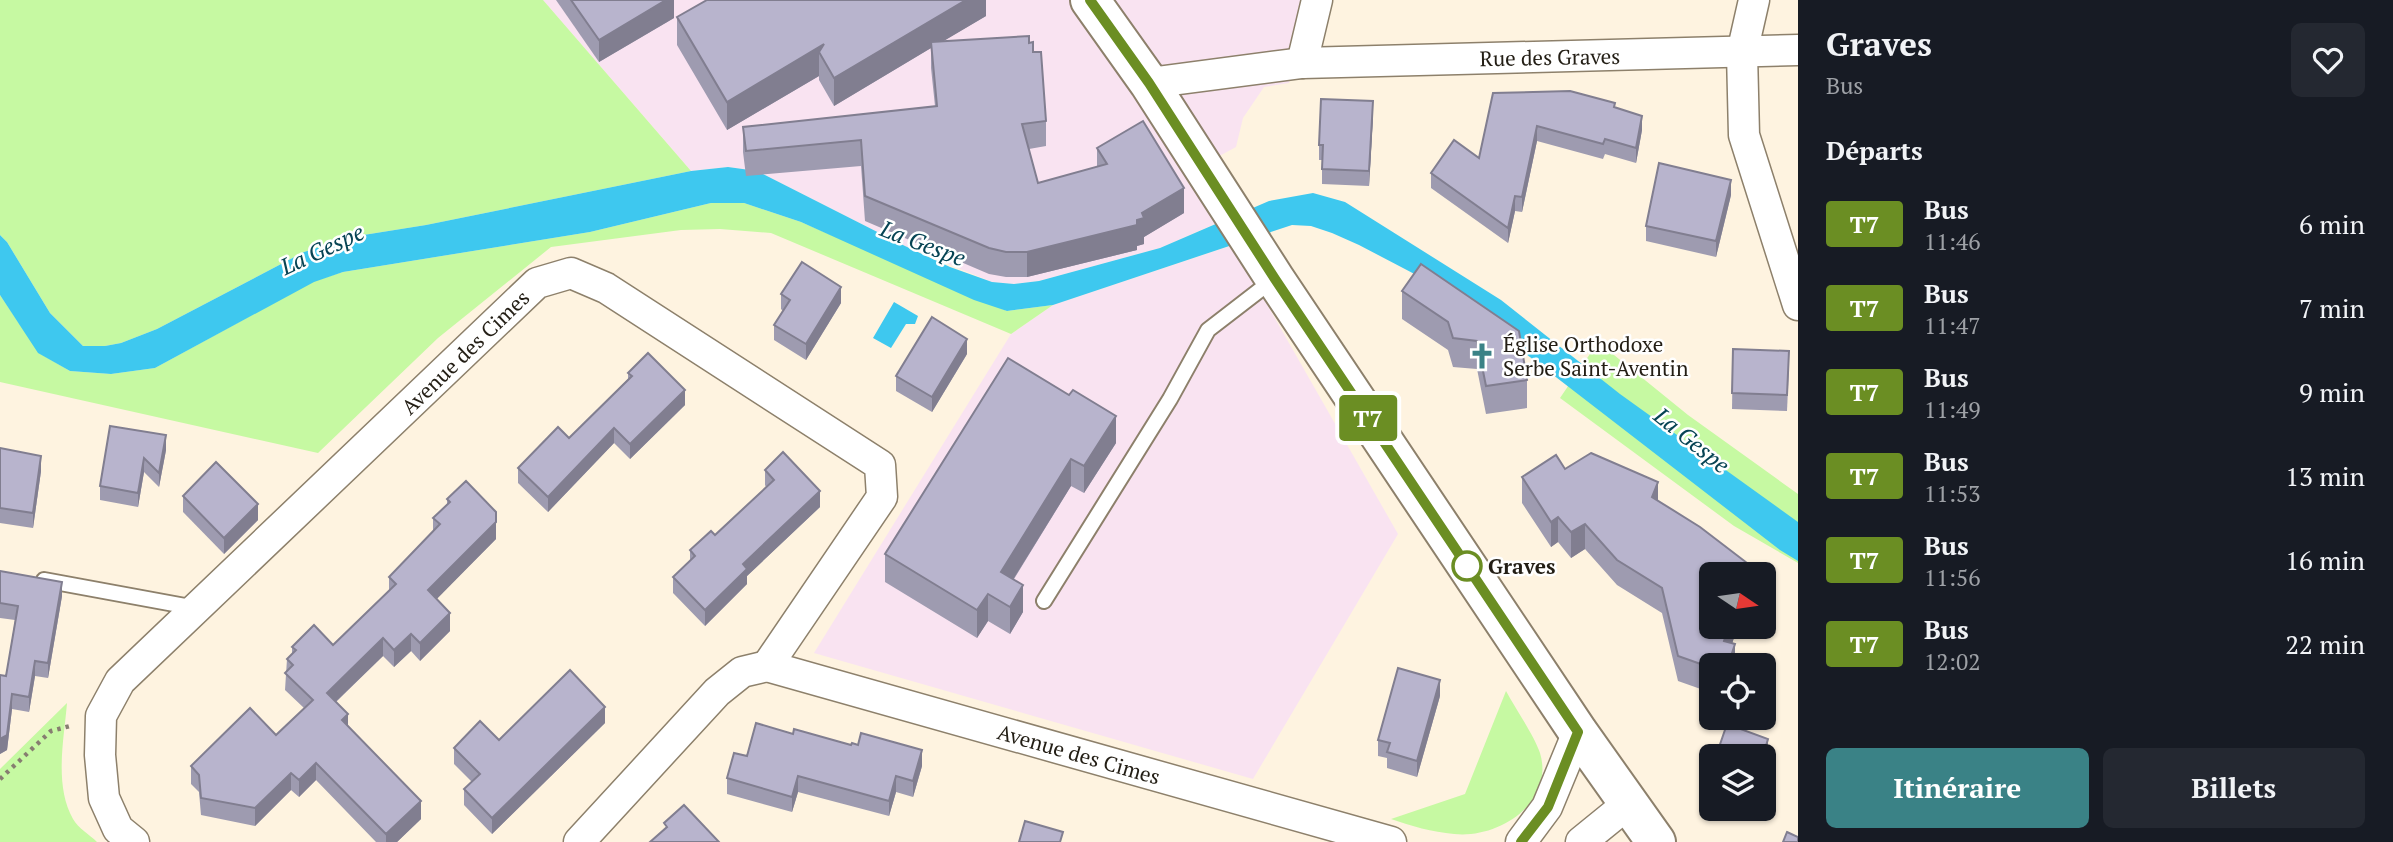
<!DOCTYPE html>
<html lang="fr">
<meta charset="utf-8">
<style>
:root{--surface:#171b24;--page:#242831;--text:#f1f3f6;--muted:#9ea1a6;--accent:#3a8286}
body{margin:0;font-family:"PT Serif",serif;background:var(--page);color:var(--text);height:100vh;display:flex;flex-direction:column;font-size:26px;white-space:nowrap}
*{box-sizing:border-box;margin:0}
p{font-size:23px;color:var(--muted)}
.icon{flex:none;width:38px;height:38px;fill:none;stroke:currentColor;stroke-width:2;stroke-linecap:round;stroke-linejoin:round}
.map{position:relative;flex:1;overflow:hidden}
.details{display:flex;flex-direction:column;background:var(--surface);width:595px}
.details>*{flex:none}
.badge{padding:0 14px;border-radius:5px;font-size:24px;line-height:46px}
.needle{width:46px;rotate:103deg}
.tools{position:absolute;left:1699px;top:562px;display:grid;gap:14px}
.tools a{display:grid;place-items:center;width:77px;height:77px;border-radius:10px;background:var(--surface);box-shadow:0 2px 5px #0004;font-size:35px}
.map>.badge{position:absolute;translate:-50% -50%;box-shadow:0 0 0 4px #fff}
h2{padding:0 28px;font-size:26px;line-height:63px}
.round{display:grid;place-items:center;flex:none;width:74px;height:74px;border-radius:10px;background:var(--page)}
.overview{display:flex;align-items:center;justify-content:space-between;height:119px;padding:0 28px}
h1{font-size:33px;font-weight:800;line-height:52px}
.primary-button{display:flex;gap:14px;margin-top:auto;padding:14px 28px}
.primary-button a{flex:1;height:80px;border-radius:10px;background:var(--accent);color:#fff;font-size:28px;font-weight:800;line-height:80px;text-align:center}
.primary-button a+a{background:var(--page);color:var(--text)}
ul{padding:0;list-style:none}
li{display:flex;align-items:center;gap:21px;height:84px;padding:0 28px}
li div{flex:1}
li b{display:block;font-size:26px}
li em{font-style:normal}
li .badge{min-width:77px;font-weight:700;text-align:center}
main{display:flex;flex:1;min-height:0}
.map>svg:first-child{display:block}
</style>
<main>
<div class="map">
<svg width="1798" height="842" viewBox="0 0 1798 842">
<rect width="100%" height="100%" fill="#fef3e0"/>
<g fill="#f9e3f1">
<polygon points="543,0 1306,0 1289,83 1264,87 1243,118 1236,147 1186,174 1217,223 1160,248 1039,281 1014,284 992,282 905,246 757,171 728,167 691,171"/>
<polygon points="1233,245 1398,534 1253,779 814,653 1011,334 1053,305"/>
</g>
<g fill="#c6f9a2">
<polygon points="0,0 543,0 691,171 426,225 351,237 304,252 157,329 121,343 105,346 83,346 50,313 7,242 0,235"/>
<polygon points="711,203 744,203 801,222 1007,311 1053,305 1011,334 771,233 720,229 681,230 551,247 438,338 318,453 0,382 0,295 39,353 70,371 111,374 155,368 314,281 343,272 590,232"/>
<polygon points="1598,342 1688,415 1798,494 1798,563 1734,526 1560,398"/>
<path d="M1506,691C1515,708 1534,735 1540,753C1555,803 1498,839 1454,834C1432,832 1411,826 1391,819L1465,794Z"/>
<path d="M67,703C64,740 54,785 73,819C78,828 90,835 97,842H0V769Z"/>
</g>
<g fill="#3ec8ef">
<polygon points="728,167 757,171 905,246 950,267 992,282 1014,284 1039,281 1160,248 1269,201 1313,193 1345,202 1501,300 1620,394 1798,522 1798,561 1780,550 1526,354 1424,279 1359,245 1332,233 1311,226 1292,225 1053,305 1007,311 974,300 801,222 744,203 711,203 590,232 343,272 314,282 155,368 111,374 70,371 38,353 0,295 0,235 7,242 50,313 83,346 105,346 121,343 157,329 304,252 351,237 426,225 691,171"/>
<polygon points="894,302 918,316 915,324 906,324 891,348 873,338"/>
</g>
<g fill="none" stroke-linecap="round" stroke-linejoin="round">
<g stroke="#8d806b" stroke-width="18">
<g id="lane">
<polyline points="44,580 196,608"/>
<polyline points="1044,601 1170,399 1208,330 1274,279"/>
</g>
</g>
<g stroke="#8d806b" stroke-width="33">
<g id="street">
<polyline points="1754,0 1742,53 1744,135 1798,305"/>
<polyline points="1302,63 1317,0"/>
<polyline points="1149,83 1302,63 1798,50"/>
<polyline points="134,842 118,829 104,798 100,755 101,716 120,681 537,283 571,273 606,288 880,465 882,497 767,666 1391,842"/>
<polyline points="579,842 717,692 742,672 767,666"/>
<polyline points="1521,842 1547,807 1578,732"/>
<polyline points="1581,842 1629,803"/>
</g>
</g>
<g stroke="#8d806b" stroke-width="42">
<polyline id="secondary" points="1090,0 1149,83 1275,279 1578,732 1656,842"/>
</g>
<polyline stroke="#867e70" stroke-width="4.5" stroke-dasharray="3.5 5" stroke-linecap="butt" points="0,779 51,731 70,726"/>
<use href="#lane" stroke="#fff" stroke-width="14"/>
<use href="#street" stroke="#fff" stroke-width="30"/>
<use href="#secondary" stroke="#fff" stroke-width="38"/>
</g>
<g fill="#9e9bb0">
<polygon points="556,0 674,0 674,18 599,62"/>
<polygon points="986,0 986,16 943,41 1029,43 1033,52 1046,121 1046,146 1029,149 1038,183 1097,167 1097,148 1184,213 1144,237 1144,244 1137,246 1137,250 1027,277 1006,277 989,274 865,221 861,166 746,176 743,152 743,127 935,106 931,68 931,48 834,106 819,80 819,76 727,130 677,45 677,17"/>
<polygon points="1493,93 1615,108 1642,130 1636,163 1605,154 1603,159 1537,141 1522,212 1515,211 1508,243 1431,188 1431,173 1479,158"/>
<polygon points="1373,116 1369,186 1322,184 1322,160 1319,160 1319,145"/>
<polygon points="1731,195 1716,257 1646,241 1646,226"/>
<polygon points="1421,264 1527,380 1527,408 1486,414 1477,369 1453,367 1448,350 1402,319 1402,291"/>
<polygon points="781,294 841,303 806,360 774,340 774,325 783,311 781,309"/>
<polygon points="1733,349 1789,367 1787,411 1732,409"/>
<polygon points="967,354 932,412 896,391 896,376"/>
<polygon points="1008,358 1116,443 1084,493 1071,486 1014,579 1023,612 1010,634 988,621 977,638 885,582 885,554"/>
<polygon points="628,373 685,405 630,459 614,443 548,512 518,483 518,468 569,438 628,379"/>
<polygon points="110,426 166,450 159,487 144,472 138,507 100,500 100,486"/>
<polygon points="0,448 41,471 33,528 0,523"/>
<polygon points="1565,469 1658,501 1751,574 1738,626 1732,643 1735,665 1712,665 1712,693 1678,681 1662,613 1617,585 1585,549 1571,558 1558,542 1551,547 1522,503 1522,477"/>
<polygon points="765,470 820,507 747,576 747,584 705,626 673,593 673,577 690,561 690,550 715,535 766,487 765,485"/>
<polygon points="183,496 258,520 224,554 183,512"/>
<polygon points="447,499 496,539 436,599 450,631 420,661 411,651 394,667 383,656 336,702 348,726 421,819 397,842 376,842 316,780 299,797 291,790 255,826 201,815 199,792 191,784 191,766 276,735 304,708 285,690 287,659 292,654 292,647 333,645 389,591 389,577 433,531 433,518 447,504"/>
<polygon points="0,571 62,596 48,678 35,676 29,712 12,709 7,750 0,754 0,758 0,675 6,676 15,620 0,618"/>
<polygon points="1440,696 1417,777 1387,768 1387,758 1378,756 1378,740"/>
<polygon points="605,723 492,834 464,805 464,789 472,782 454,764 454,748"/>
<polygon points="793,734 922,766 913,797 896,792 889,816 798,792 792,812 727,794 727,778 747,756"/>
</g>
<g fill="#817e90">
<polygon points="666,0 674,0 674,18 599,62 599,40"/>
<polygon points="966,0 986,0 986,16 932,48 931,42 931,48 834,106 834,78"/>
<polygon points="824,44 819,52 819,76 727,130 727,102"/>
<polygon points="1373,101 1373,116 1369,186 1369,171"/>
<polygon points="1642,116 1642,130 1636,163 1636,148"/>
<polygon points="1537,126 1537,141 1522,212 1522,197"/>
<polygon points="1731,180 1731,195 1716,257 1716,241"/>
<polygon points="1184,188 1184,213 1144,237 1144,244 1137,246 1137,250 1027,277 1027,252 1137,220 1142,213"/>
<polygon points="1515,196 1515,211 1508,243 1508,228"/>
<polygon points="841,287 841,303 806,360 806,344"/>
<polygon points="967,339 967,354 932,412 932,397"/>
<polygon points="685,390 685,405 630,459 630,444"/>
<polygon points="1116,416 1116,443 1084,493 1084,466"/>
<polygon points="614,428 614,443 548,512 548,497"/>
<polygon points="166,435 166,450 159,487 159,473"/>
<polygon points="41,456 41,471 33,528 33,513"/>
<polygon points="144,458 144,472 138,507 138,493"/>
<polygon points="1071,459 1071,486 1001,599 1001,572"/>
<polygon points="1658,482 1658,508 1652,497"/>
<polygon points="820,491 820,507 747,576 747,584 705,626 705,610 743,564"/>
<polygon points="258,504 258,520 224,554 224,538"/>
<polygon points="1558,517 1558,542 1551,547 1551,522"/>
<polygon points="496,522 496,539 428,608 428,590"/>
<polygon points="1585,524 1585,549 1571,558 1571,532"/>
<polygon points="62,582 62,596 48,678 48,663"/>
<polygon points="1023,585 1023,612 1010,634 1010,607"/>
<polygon points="988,594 988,621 977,638 977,610"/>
<polygon points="450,613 450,631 420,661 420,643"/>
<polygon points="1729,626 1738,626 1725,665 1724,641"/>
<polygon points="411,634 411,651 394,667 394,650"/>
<polygon points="383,638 383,656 327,710 327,693"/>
<polygon points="1735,644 1735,665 1728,665"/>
<polygon points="35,661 35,676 29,712 29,697"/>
<polygon points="1440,680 1440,696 1417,777 1417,761"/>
<polygon points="12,694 12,709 7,750 0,754 0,758 0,739"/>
<polygon points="605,707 605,723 492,834 492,818"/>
<polygon points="348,714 348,732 342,720"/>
<polygon points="1768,739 1768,755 1764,768 1764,756 1763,756"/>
<polygon points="922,750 922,766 913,797 913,781"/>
<polygon points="316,763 316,780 299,797 299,780"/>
<polygon points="291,773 291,790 255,826 255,808"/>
<polygon points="798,776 798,792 792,812 792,797"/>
<polygon points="896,776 896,792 889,816 889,801"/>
<polygon points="421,801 421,819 397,842 386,842 386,834"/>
</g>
<g fill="#b8b4cd" stroke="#817e90" stroke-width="2">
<polygon points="571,0 666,0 599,40"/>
<polygon points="707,0 966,0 834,78 819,52 824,44 727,102 677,17"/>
<polygon points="1029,36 1029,43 1033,42 1033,52 1041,52 1046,121 1022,124 1038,183 1107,164 1097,148 1143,121 1184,188 1142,213 1144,218 1137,220 1137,225 1027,252 1006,252 989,248 865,196 861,140 746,151 743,127 937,106 931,42"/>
<polygon points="1570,91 1615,103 1614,107 1642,116 1636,148 1605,139 1603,144 1537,126 1522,197 1515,196 1508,228 1431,173 1454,140 1479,158 1493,93"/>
<polygon points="1321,99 1373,101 1369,171 1322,169 1323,145 1319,145"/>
<polygon points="1659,163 1731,180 1716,241 1646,226"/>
<polygon points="802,262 841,287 806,344 774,325 790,300 781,294"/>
<polygon points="1421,264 1519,331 1527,380 1486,386 1477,341 1453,338 1448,322 1402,291"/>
<polygon points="932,317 967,339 932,397 896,376"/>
<polygon points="1733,349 1789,351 1787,395 1732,393"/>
<polygon points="648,353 685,390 630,444 614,428 548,497 518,468 558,427 569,438 632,376 628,373"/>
<polygon points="1008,358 1069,395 1073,390 1116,416 1084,466 1071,459 1001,572 1023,585 1010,607 988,594 977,610 885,554"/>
<polygon points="110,426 166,435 159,473 144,458 138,493 100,486"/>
<polygon points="0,448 41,456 33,513 0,508"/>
<polygon points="783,452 820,491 743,564 747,569 705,610 673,577 695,556 690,550 711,531 715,535 774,480 765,470"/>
<polygon points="1591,453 1658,482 1652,497 1700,527 1751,566 1748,574 1712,574 1712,626 1729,626 1724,641 1735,644 1728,665 1712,665 1712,668 1678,656 1662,588 1617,560 1585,524 1571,532 1558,517 1551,522 1522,477 1556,455 1565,469"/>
<polygon points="216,462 258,504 224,538 183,496"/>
<polygon points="466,481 496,512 496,522 428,590 450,613 420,643 411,634 394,650 383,638 327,693 348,714 342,720 421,801 386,834 316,763 299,780 291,773 255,808 201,798 199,775 191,766 250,708 276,735 313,700 285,673 293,665 287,659 296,650 292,647 314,625 333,645 396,584 389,577 440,524 433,518 450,502 447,499"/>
<polygon points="0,571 62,582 48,663 35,661 29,697 12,694 7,735 0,739 0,743 0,675 6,676 18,606 0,603"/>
<polygon points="1398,668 1440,680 1417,761 1387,752 1390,743 1378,740"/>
<polygon points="570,670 605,707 492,818 464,789 480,774 454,748 480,721 499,740"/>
<polygon points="756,723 793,734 794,729 851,745 852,743 858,745 861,733 922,750 913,781 896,776 889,801 798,776 792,797 727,778 734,753 747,756"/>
<polygon points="1727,724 1768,739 1763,756 1716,756"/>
<polygon points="684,805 719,842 650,842 667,827 664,823"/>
<polygon points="1025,821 1063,832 1060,842 1019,842"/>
<polygon points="1787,832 1798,837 1798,842 1783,842"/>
</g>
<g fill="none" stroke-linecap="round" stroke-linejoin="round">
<g stroke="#fff" stroke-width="16">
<polyline id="line" points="1090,0 1149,83 1275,279 1578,732 1548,807 1521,842"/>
</g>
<use href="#line" stroke="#6b8e23" stroke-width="10"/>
</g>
<defs>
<g id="church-bare" transform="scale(2.1)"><path d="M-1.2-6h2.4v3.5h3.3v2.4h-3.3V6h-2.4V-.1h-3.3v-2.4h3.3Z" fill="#3a8286" stroke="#fff" stroke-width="2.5" paint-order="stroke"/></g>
</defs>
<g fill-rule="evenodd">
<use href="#church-bare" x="1482" y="356"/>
</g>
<circle fill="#fff" stroke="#6b8e23" stroke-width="3.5" cx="1467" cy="566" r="14"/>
<g text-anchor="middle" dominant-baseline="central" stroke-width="5" stroke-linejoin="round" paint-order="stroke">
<g font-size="21" fill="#231e15" stroke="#fff">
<text transform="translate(1550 57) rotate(-1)">Rue des Graves</text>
<text transform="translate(465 352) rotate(-44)">Avenue des Cimes</text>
<text transform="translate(1079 754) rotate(16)">Avenue des Cimes</text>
</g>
<g font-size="21" fill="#231e15" stroke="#fff" text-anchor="start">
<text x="1503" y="344">Église Orthodoxe<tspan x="1503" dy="24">Serbe Saint-Aventin</tspan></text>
</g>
<g font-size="21" font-weight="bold" fill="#231e15" stroke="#fff" text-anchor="start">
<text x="1488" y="566">Graves</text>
</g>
<g font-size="23" font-style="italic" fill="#074454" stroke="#fff">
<text transform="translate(923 243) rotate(21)">La Gespe</text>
<text transform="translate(322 249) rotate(-25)">La Gespe</text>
<text transform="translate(1692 440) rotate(39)">La Gespe</text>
</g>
</g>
</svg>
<div class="tools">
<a><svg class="needle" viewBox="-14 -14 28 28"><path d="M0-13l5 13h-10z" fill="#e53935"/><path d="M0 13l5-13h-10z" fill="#9ea1a6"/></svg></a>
<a><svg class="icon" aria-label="locate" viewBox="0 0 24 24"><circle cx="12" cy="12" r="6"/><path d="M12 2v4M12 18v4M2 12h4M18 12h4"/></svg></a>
<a><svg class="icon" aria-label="layers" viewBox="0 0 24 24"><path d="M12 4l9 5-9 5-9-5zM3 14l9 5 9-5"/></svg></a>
</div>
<b class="badge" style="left:1368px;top:418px;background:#6b8e23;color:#fff">T7</b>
</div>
<section class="details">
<div class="overview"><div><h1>Graves</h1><p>Bus</p></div><a class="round"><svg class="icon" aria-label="heart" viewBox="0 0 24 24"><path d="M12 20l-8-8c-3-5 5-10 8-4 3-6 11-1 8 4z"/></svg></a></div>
<h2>Départs</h2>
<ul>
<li><span class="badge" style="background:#6b8e23;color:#fff">T7</span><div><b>Bus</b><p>11:46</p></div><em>6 min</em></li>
<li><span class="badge" style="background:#6b8e23;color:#fff">T7</span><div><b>Bus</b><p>11:47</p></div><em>7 min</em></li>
<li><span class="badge" style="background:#6b8e23;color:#fff">T7</span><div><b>Bus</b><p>11:49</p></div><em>9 min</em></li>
<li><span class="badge" style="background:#6b8e23;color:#fff">T7</span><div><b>Bus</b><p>11:53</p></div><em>13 min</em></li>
<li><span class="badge" style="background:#6b8e23;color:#fff">T7</span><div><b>Bus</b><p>11:56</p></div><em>16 min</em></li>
<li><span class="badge" style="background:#6b8e23;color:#fff">T7</span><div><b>Bus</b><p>12:02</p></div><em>22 min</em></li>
</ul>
<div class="primary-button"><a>Itinéraire</a><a>Billets</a></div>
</section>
</main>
